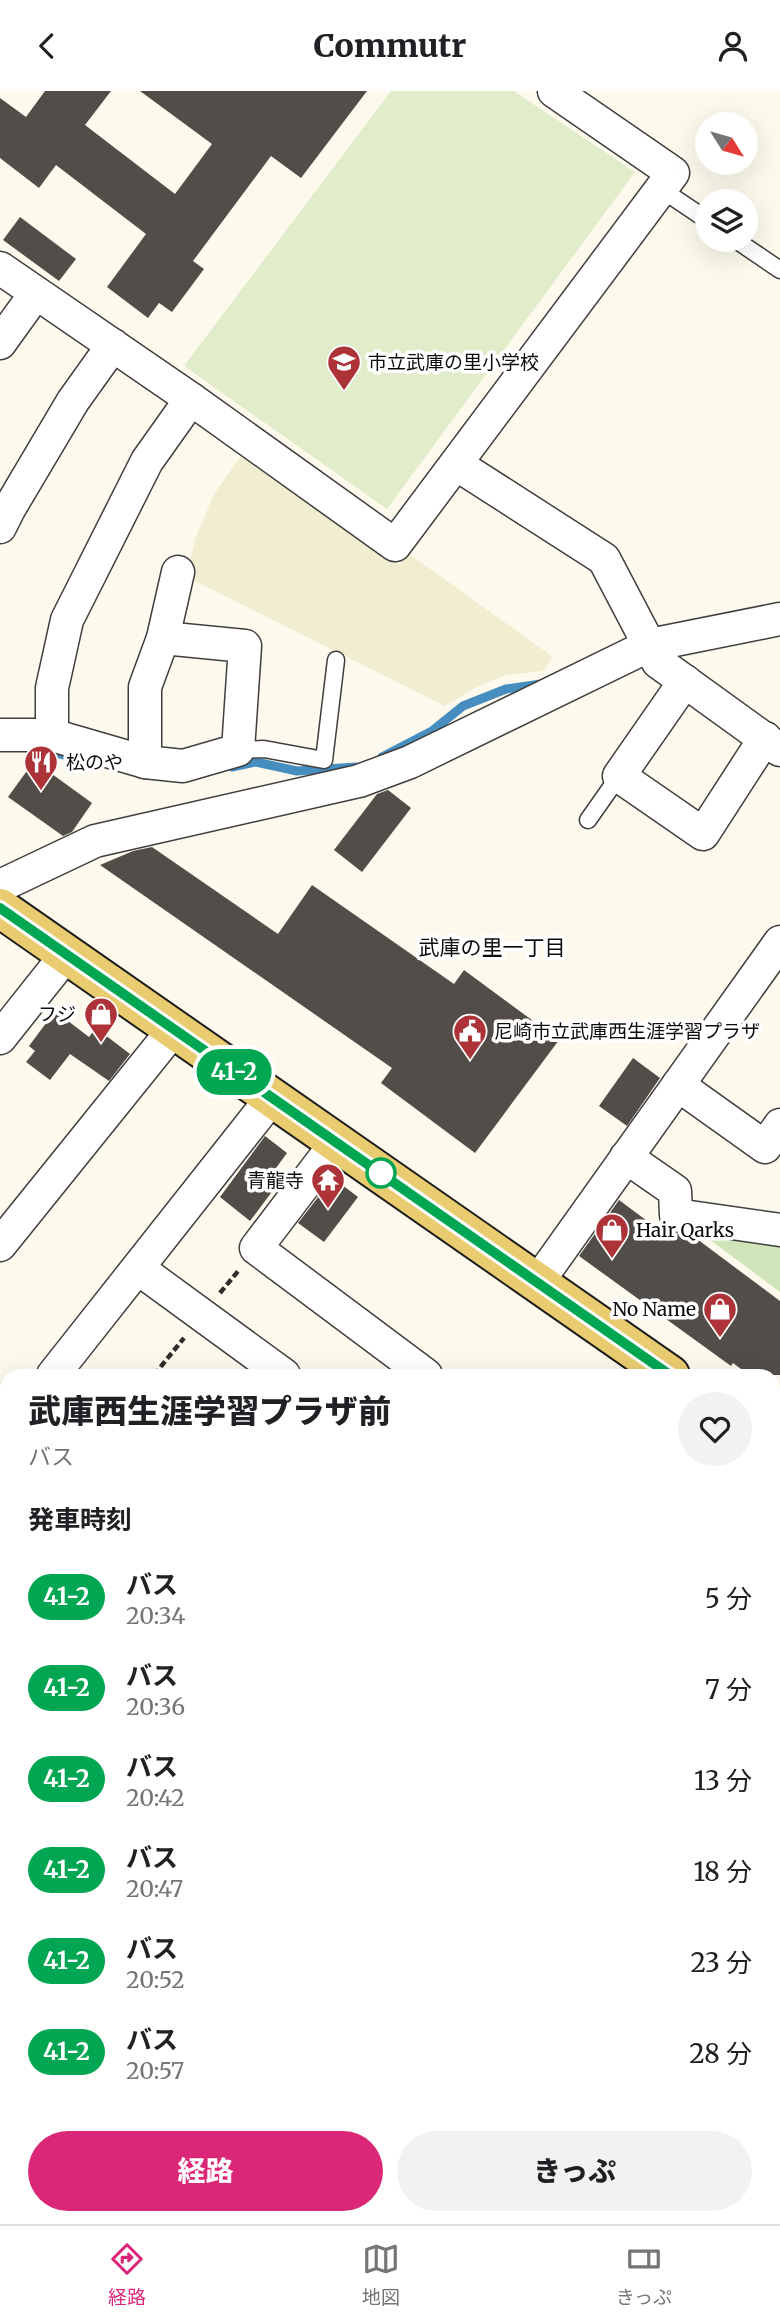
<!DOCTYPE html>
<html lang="ja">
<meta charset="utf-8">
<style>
:root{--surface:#fff;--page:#f2f2f2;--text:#202124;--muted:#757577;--line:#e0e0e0;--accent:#db2777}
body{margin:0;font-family:Merriweather,"Noto Sans JP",serif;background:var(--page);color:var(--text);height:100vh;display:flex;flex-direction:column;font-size:26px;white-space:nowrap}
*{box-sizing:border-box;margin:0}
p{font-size:23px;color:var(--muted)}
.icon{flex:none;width:38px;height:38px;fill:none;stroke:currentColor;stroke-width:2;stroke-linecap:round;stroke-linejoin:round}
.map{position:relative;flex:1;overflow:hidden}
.panel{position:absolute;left:0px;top:1278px;width:780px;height:856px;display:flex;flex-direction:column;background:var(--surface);border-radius:21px 21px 0 0;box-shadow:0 7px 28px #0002}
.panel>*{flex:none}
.badge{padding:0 14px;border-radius:23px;font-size:24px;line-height:46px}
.needle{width:46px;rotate:127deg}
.buttons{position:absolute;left:695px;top:21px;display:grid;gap:14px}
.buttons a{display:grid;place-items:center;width:63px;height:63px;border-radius:50%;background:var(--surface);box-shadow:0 7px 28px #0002;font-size:35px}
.map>.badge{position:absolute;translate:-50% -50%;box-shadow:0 0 0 4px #fff}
h2{padding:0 28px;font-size:26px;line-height:63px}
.round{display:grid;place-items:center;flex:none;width:74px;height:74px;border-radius:37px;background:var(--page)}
.overview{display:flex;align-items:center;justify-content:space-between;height:119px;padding:0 28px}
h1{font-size:33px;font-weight:800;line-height:52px}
.primary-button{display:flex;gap:14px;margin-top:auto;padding:14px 28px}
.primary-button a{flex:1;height:80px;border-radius:42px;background:var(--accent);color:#fff;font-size:28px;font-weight:800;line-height:80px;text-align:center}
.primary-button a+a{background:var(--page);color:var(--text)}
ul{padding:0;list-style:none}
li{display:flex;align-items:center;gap:21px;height:91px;padding:0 28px}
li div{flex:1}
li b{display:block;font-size:26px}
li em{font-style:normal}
li .badge{min-width:77px;font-weight:700;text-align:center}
header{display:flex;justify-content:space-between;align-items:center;height:91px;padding:0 28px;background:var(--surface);font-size:32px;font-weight:800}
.menu{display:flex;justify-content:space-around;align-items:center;height:98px;border-top:2px solid var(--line);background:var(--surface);font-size:19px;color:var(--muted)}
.menu a{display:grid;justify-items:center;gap:4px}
.menu .on{color:var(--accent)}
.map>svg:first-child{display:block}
</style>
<header><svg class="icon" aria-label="back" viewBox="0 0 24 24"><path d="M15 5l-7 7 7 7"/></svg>Commutr<svg class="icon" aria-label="person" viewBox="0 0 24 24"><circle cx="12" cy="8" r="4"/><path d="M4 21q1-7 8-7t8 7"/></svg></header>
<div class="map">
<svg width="780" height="2133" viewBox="0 0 780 2133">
<rect width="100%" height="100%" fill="#fdfaed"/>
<polygon fill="#f0edd0" points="241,365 399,474 408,462 553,566 543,580 507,584 480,594 445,615 187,486 195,448 214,403"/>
<polygon fill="#d0e4ba" points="702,1143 780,1153 780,1201"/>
<g fill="#e1eccb">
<polygon points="391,0 514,0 635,81 387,418 184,275"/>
<polygon points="0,1743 7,1746 7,2086 0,2083"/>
</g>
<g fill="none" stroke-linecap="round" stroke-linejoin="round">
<g stroke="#458ebf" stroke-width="9">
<polyline points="37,657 75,667"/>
<polyline points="382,666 432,640 463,615 506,598 541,593"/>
<polyline points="232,676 256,671 297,680 356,676"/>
<polyline points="0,1470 7,1462"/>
<polyline points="774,1533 780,1532"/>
<polyline points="0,1569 7,1572"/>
<polyline points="774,2103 780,2108"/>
</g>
</g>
<g fill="#534d49">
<polygon points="45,0 111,0 85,34 175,103 212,53 140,0 367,0 301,87 271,65 193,170 204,178 172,221 159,212 148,227 107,196 146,143 56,74 39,97 0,67 0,7 26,26"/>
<polygon points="20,126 76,168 59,190 3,149"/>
<polygon points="34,670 92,712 72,741 63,745 8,706"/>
<polygon points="388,699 411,717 362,781 334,759 377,703"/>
<polygon points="152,756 278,843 312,794 454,893 464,879 559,949 475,1062 381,992 392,977 100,774 133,760"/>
<polygon points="55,920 89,946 96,937 130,963 109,990 70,963 50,989 26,971 35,960 29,955"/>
<polygon points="633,967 660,987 627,1035 599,1015"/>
<polygon points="265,1045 287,1062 268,1088 277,1094 250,1130 220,1106"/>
<polygon points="333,1087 358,1106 324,1151 298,1132"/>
<polygon points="619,1109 662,1141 664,1138 673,1142 693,1145 780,1210 780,1284 749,1284 733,1272 731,1275 579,1165"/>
</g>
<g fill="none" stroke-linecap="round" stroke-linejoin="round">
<g stroke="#3f3f3f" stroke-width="19">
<g id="service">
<polyline points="661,98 707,129"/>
<polyline points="736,149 780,179"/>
<polyline points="238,659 264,658 324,669 336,569"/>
<polyline points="588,729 619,685"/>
</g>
</g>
<g stroke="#3f3f3f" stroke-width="35">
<g id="minor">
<polyline points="0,177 191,308 395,454 673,82 554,0"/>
<polyline points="0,252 36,202"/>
<polyline points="456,373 604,468 658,571 780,659"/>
<polyline points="0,436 9,418 73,310 113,254"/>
<polyline points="685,590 619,685 703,743 765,647"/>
<polyline points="0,644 52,644 145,671 183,675 238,659 245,555 163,547"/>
<polyline points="52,644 52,597 67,529 147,370 191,308"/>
<polyline points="145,671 145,596 163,547 178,481"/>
<polyline points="0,795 95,750 359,690 410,671 650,554 780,528"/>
<polyline points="0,947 66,864"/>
<polyline points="678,994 765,1056 780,1034"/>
<polyline points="336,1052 256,1157 426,1284"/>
<polyline points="626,1066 675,1100 676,1124 780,1139"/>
<polyline points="0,1154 174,938"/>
<polyline points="139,1178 284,1284"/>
<polyline points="537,1192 780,851"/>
<polyline points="53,1284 271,1008"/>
<polyline points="0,1351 7,1342"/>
<polyline points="0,1385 7,1390"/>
<polyline points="774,1624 780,1611"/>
<polyline points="774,1932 780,1916"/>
<polyline points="774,2072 780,2076"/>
<polyline points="701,2126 708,2133"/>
<polyline points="435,2133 437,2126"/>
</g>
</g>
<g stroke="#1d1d1d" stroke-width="42">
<g id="primary">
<polyline points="0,817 670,1284"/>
<polyline points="774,1356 780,1360"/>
</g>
</g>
<g stroke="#2e2e2e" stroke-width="4.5" stroke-dasharray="7 3.5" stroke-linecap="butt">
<polyline points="220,1202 239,1179"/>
<polyline points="154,1284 184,1247"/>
<polyline points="303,2133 306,2126"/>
</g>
<use href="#service" stroke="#fff" stroke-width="16"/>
<use href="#minor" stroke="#fff" stroke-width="32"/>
<use href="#primary" stroke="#eacc70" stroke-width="38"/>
</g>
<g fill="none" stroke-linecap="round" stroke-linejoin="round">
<g stroke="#fff" stroke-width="16">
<polyline id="line" points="0,817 670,1284"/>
</g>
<use href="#line" stroke="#00a651" stroke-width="10"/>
</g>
<defs>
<g id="school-pin" transform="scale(1.75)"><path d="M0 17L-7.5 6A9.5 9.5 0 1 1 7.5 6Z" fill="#ad3339" stroke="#fff"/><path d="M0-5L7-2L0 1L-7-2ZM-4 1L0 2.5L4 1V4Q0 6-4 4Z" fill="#fff"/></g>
<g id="restaurant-pin" transform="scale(1.75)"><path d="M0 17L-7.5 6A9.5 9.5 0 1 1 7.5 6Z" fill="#ad3339" stroke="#fff"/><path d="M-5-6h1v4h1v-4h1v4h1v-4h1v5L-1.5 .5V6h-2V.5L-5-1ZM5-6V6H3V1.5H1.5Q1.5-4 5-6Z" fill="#fff"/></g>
<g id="shop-pin" transform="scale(1.75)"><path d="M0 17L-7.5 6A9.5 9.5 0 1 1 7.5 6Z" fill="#ad3339" stroke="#fff"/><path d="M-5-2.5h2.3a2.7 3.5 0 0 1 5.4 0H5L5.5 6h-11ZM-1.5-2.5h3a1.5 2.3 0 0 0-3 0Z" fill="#fff"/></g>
<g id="civic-pin" transform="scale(1.75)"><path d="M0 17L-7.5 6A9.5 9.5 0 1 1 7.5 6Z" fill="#ad3339" stroke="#fff"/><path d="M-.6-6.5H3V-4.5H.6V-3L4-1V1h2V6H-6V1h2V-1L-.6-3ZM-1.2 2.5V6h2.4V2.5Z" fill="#fff"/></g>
<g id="temple-pin" transform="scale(1.75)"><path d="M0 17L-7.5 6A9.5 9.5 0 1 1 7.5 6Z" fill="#ad3339" stroke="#fff"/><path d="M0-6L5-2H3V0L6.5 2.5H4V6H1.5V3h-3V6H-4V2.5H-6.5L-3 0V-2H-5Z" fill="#fff"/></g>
</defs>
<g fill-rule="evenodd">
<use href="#school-pin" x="344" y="271"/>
<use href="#restaurant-pin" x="41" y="671"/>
<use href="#shop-pin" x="101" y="923"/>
<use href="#civic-pin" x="470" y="940"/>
<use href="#temple-pin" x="328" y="1089"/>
<use href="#shop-pin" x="612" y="1139"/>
<use href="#shop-pin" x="720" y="1218"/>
</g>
<circle fill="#fff" stroke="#00a651" stroke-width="3.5" cx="381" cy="1082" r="14"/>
<g text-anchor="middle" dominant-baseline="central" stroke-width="7" stroke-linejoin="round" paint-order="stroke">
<g font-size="19" fill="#0c0c0c" stroke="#fff" text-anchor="start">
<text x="368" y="271">市立武庫の里小学校</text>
<text x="66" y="671">松のや</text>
<text x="76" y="923" text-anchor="end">フジ</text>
<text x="494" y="940">尼崎市立武庫西生涯学習プラザ</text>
<text x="304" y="1089" text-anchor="end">青龍寺</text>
<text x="636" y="1139">Hair Qarks</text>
<text x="696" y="1218" text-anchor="end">No Name</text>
</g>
<g font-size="21" fill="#0c0c0c" stroke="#fff">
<text x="492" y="856">武庫の里一丁目</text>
</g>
</g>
</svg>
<div class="buttons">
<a><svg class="needle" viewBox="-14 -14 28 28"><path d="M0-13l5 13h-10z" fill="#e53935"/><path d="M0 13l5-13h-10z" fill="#757577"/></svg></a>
<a><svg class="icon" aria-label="layers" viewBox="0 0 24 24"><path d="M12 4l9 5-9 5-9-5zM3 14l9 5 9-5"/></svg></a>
</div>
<b class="badge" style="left:234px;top:981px;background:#00a651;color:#fff">41-2</b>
<section class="panel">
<div class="overview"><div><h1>武庫西生涯学習プラザ前</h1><p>バス</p></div><a class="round"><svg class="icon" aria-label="heart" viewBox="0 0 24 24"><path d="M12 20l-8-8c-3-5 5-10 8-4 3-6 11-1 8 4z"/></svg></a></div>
<h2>発車時刻</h2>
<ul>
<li><span class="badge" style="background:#00a651;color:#fff">41-2</span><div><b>バス</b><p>20:34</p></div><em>5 分</em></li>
<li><span class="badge" style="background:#00a651;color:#fff">41-2</span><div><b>バス</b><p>20:36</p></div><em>7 分</em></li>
<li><span class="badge" style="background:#00a651;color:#fff">41-2</span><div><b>バス</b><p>20:42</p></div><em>13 分</em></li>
<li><span class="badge" style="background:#00a651;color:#fff">41-2</span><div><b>バス</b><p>20:47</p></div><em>18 分</em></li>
<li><span class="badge" style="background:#00a651;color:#fff">41-2</span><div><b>バス</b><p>20:52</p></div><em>23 分</em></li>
<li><span class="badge" style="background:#00a651;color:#fff">41-2</span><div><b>バス</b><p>20:57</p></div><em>28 分</em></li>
</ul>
<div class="primary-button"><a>経路</a><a>きっぷ</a></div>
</section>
</div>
<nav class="menu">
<a class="on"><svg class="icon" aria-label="directions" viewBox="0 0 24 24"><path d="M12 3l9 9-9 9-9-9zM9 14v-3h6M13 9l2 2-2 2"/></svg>経路</a>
<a><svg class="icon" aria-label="map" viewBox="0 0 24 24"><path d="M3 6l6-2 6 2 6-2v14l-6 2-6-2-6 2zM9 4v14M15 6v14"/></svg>地図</a>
<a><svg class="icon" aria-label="tickets" viewBox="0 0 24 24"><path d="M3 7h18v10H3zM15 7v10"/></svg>きっぷ</a>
</nav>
